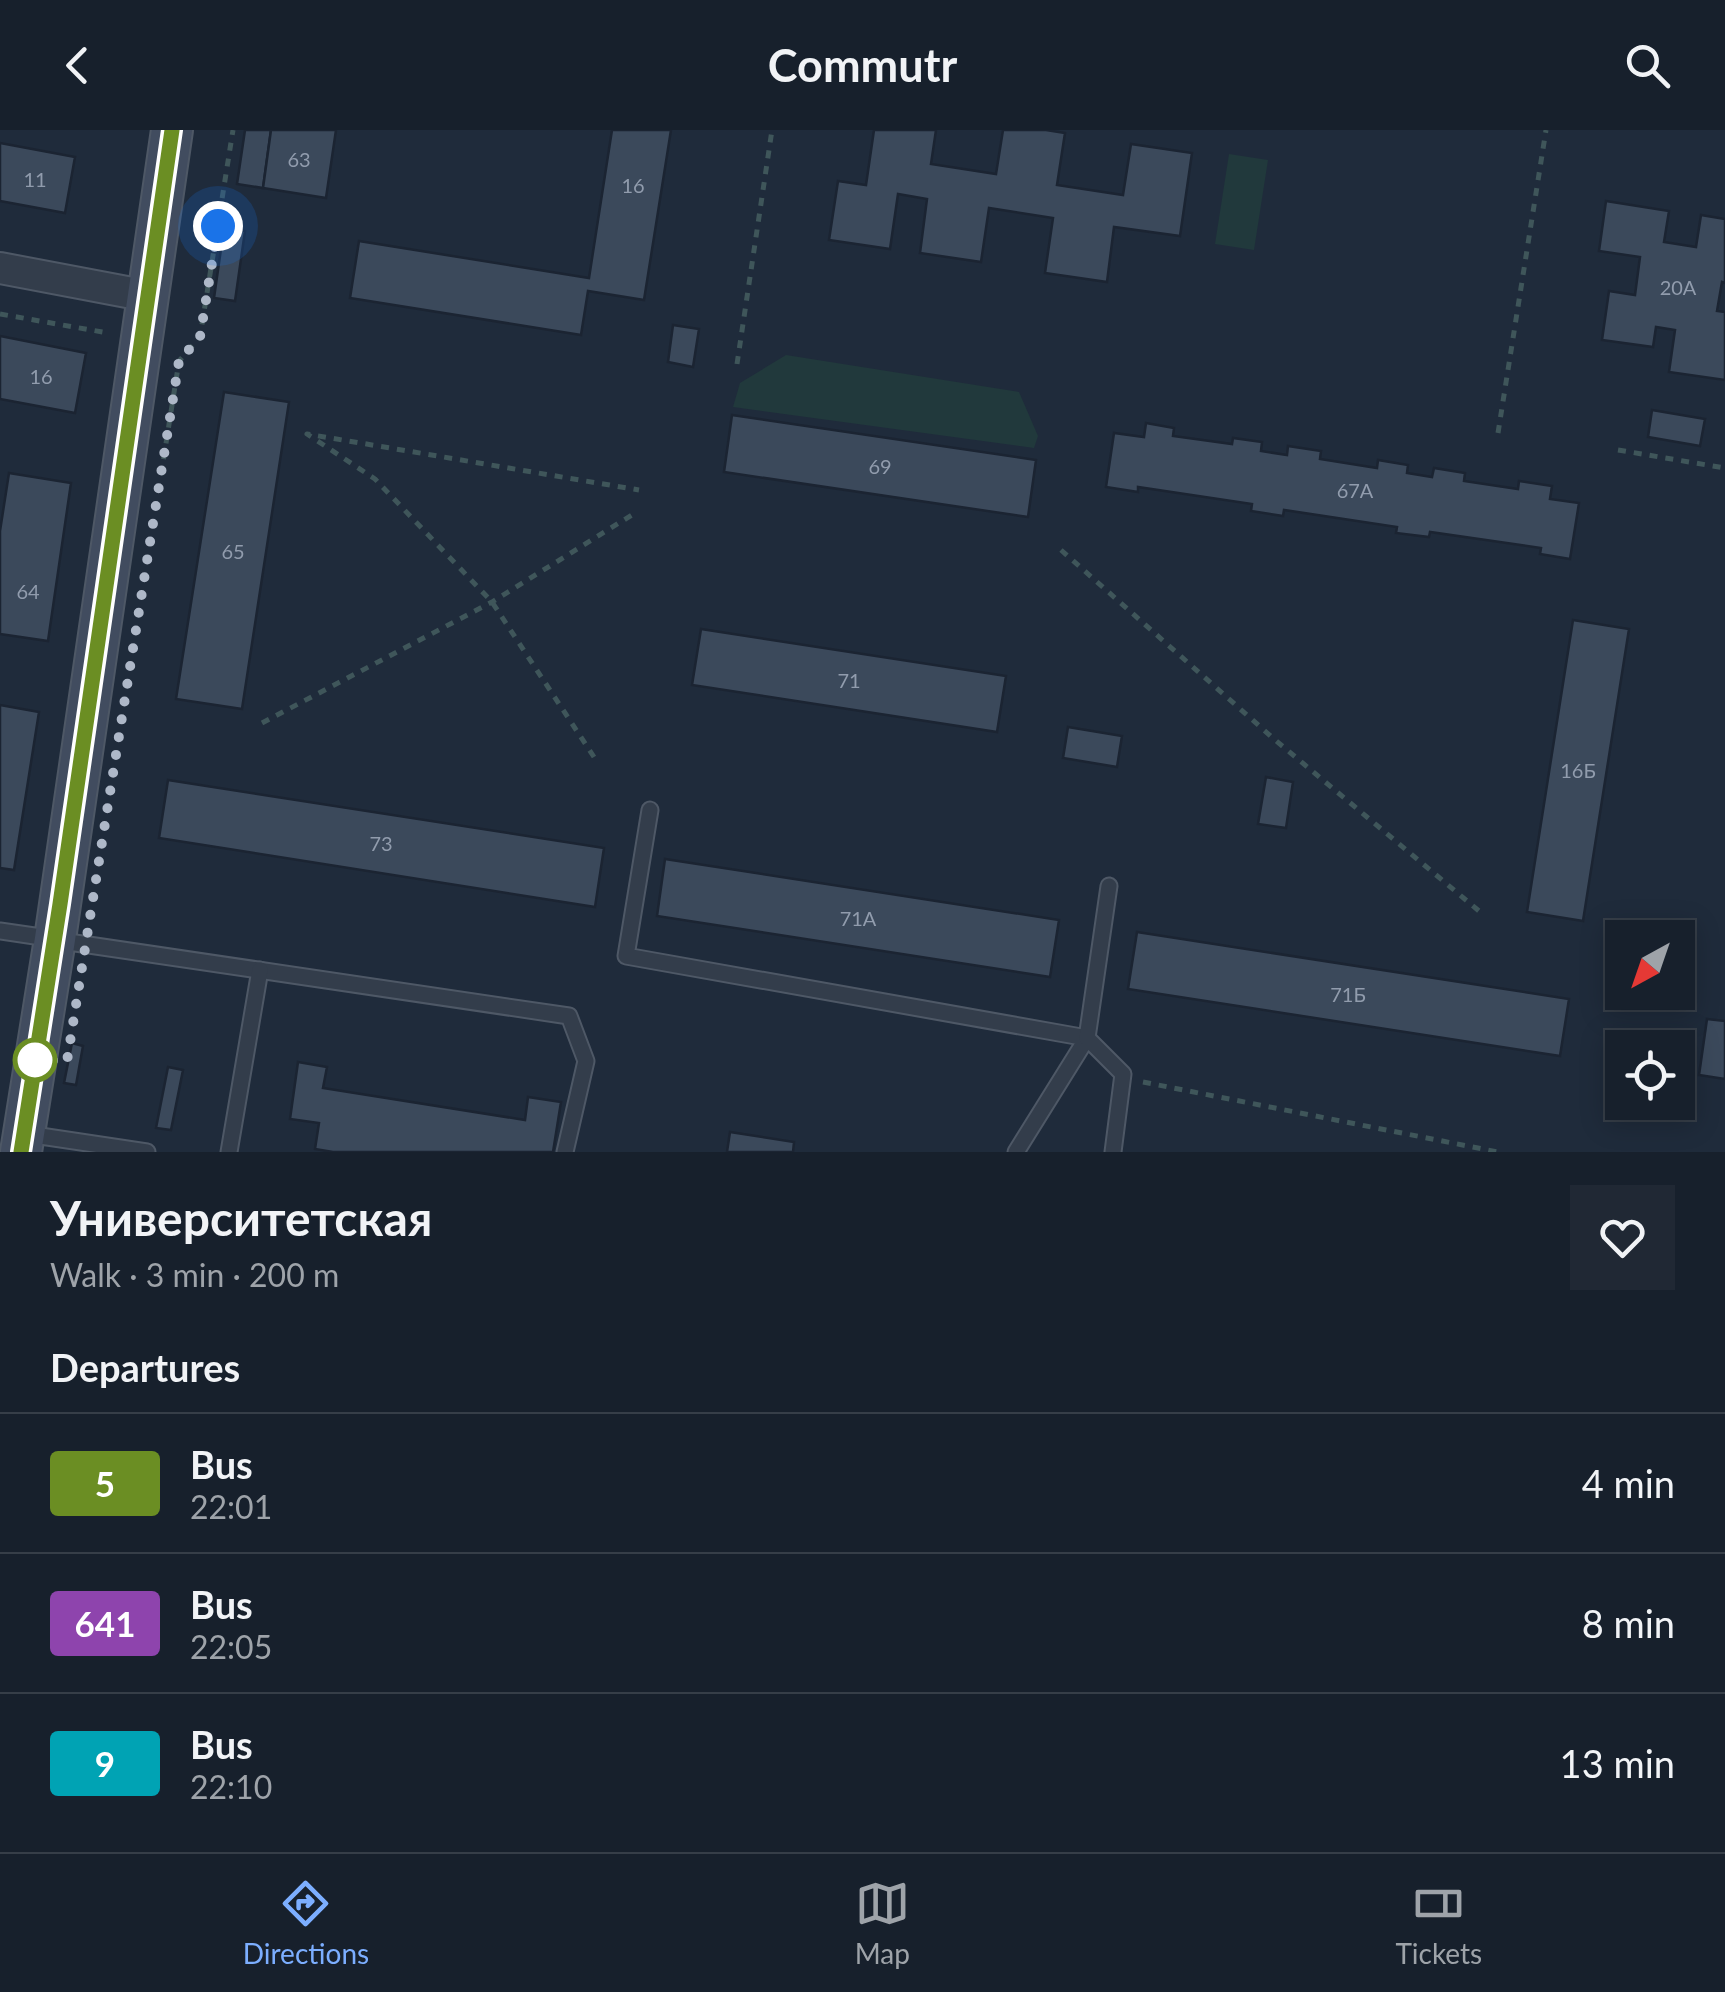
<!DOCTYPE html>
<meta charset="utf-8">
<style>
:root{--surface:#17202c;--page:#202834;--text:#f1f3f6;--muted:#9ea3a9;--line:#363e48;--accent:#7caeff}
body{margin:0;font-family:Lato,sans-serif;background:var(--page);color:var(--text);height:100vh;display:flex;flex-direction:column;font-size:38px;white-space:nowrap}
*{box-sizing:border-box;margin:0}
p{font-size:32px;color:var(--muted)}
.icon{flex:none;width:55px;height:55px;fill:none;stroke:currentColor;stroke-width:2;stroke-linecap:round;stroke-linejoin:round}
.map{position:relative;height:1022px;overflow:hidden}
.sheet{display:flex;flex-direction:column;background:var(--surface);flex:1}
.sheet>*{flex:none}
.badge{padding:0 20px;border-radius:8px;font-size:35px;line-height:65px}
.needle{width:65px;rotate:220deg}
.tools{position:absolute;left:1605px;top:790px;display:grid;gap:20px}
.tools a{display:grid;place-items:center;width:90px;height:90px;border-radius:0px;background:var(--surface);box-shadow:0 5px 25px #0003,0 0 0 2px var(--line);font-size:50px}
.you{position:absolute;width:50px;height:50px;margin:-25px;border:8px solid #fff;border-radius:50%;background:#1a73e8;box-shadow:0 0 0 15px #1a73e833}
.map>.badge{position:absolute;translate:-50% -50%;box-shadow:0 0 0 5px #fff}
h2{padding:0 50px;font-size:38px;line-height:90px}
.round{display:grid;place-items:center;flex:none;width:105px;height:105px;border-radius:0px;background:var(--page)}
.overview{display:flex;align-items:center;justify-content:space-between;height:170px;padding:0 50px}
h1{font-size:48px;font-weight:700;line-height:75px}
ul{padding:0;list-style:none}
li{display:flex;align-items:center;gap:30px;height:140px;padding:0 50px;border-top:2px solid var(--line)}
li div{flex:1}
li b{display:block;font-size:38px}
li em{font-style:normal}
li .badge{min-width:110px;font-weight:700;text-align:center}
header{display:flex;justify-content:space-between;align-items:center;height:130px;padding:0 50px;background:var(--surface);font-size:45px;font-weight:700}
.tab-bar{display:flex;justify-content:space-around;align-items:center;height:140px;border-top:2px solid var(--line);background:var(--surface);font-size:28px;color:var(--muted)}
.tab-bar a{display:grid;justify-items:center;gap:5px}
.tab-bar .on{color:var(--accent)}
.map>svg:first-child{display:block}
</style>
<header><svg class="icon" aria-label="back" viewBox="0 0 24 24"><path d="M15 5l-7 7 7 7"/></svg>Commutr<svg class="icon" aria-label="search" viewBox="0 0 24 24"><circle cx="10" cy="10" r="6"/><path d="M15 15l6 6"/></svg></header>
<div class="map">
<svg width="1725" height="1022" viewBox="0 0 1725 1022">
<rect width="100%" height="100%" fill="#1f2b3b"/>
<g fill="#21393c">
<polygon points="1229,24 1268,30 1254,120 1215,114"/>
<polygon points="786,225 1019,262 1038,306 1034,318 733,277 740,253"/>
</g>
<g fill="#3b495b" stroke="#1b2432" stroke-width="2.5">
<polygon points="245,0 271,0 263,58 237,54"/>
<polygon points="271,0 336,0 326,68 263,58"/>
<polygon points="612,0 671,0 644,170 588,161 581,205 350,168 359,111 589,148"/>
<polygon points="874,0 936,0 931,34 996,44 1003,0 1046,0 1065,3 1057,55 1123,65 1131,14 1192,23 1180,106 1114,97 1107,152 1045,143 1053,88 989,78 981,132 920,123 927,69 898,64 890,119 829,110 838,51 866,55"/>
<polygon points="0,13 75,27 65,83 0,71"/>
<polygon points="1606,71 1669,81 1664,112 1696,117 1701,85 1725,89 1725,153 1722,152 1717,181 1725,182 1725,250 1669,242 1675,200 1656,197 1653,217 1602,210 1609,161 1635,165 1640,127 1599,121"/>
<polygon points="224,98 245,101 235,171 214,168"/>
<polygon points="673,195 699,199 693,237 668,232"/>
<polygon points="0,206 86,223 75,283 0,269"/>
<polygon points="224,262 289,272 242,579 176,569"/>
<polygon points="1652,280 1705,289 1700,316 1648,307"/>
<polygon points="732,285 1036,330 1028,387 724,342"/>
<polygon points="1146,293 1174,298 1173,306 1232,314 1233,308 1262,312 1261,321 1287,325 1288,316 1321,321 1320,329 1377,338 1378,330 1408,335 1407,343 1432,347 1434,338 1465,343 1464,351 1518,359 1519,351 1552,356 1550,369 1579,373 1570,429 1540,424 1541,418 1430,402 1429,407 1396,403 1397,397 1284,380 1283,386 1251,381 1252,374 1138,357 1138,362 1106,357 1114,303 1144,307"/>
<polygon points="9,343 71,353 48,511 0,504 0,401"/>
<polygon points="1573,490 1629,499 1583,791 1527,782"/>
<polygon points="701,499 1006,546 997,602 692,555"/>
<polygon points="0,575 39,582 14,740 0,738"/>
<polygon points="1068,597 1122,606 1117,637 1063,628"/>
<polygon points="1266,647 1293,652 1286,698 1258,694"/>
<polygon points="168,650 604,718 595,777 159,708"/>
<polygon points="665,729 1059,790 1050,847 657,786"/>
<polygon points="1137,802 1569,869 1560,926 1128,859"/>
<polygon points="1707,889 1725,891 1725,949 1699,945"/>
<polygon points="72,913 83,916 76,955 64,953"/>
<polygon points="298,932 327,937 323,958 525,990 528,967 561,972 553,1022 333,1022 315,1019 319,993 290,989"/>
<polygon points="168,937 183,940 171,1000 156,998"/>
<polygon points="730,1002 794,1012 793,1022 727,1022"/>
</g>
<g fill="none" stroke-linecap="round" stroke-linejoin="round">
<g stroke="#4e5866" stroke-width="19">
<g id="lane">
<polyline points="650,680 626,826 1087,908 1016,1022"/>
<polyline points="1109,756 1087,908 1123,944 1113,1022"/>
<polyline points="0,801 55,809"/>
<polyline points="55,810 569,886 586,931 565,1022"/>
<polyline points="27,1004 147,1022"/>
<polyline points="229,1022 260,840"/>
</g>
</g>
<g stroke="#4e5866" stroke-width="34">
<polyline id="street" points="0,138 148,166"/>
</g>
<g stroke="#4e5866" stroke-width="44">
<polyline id="secondary" points="21,1022 55,809 172,0"/>
</g>
<g stroke="#3f565a" stroke-width="5" stroke-dasharray="8 8" stroke-linecap="butt">
<polyline points="0,184 108,203 108,205"/>
<polyline points="737,234 772,0"/>
<polyline points="1498,303 1546,0"/>
<polyline points="1618,320 1725,338"/>
<polyline points="161,345 179,231 200,207 233,0"/>
<polyline points="1061,420 1274,609 1479,781"/>
<polyline points="262,593 492,472 635,383"/>
<polyline points="594,627 492,472 375,349 307,304 639,360"/>
<polyline points="1143,952 1498,1022"/>
</g>
<use href="#lane" stroke="#333d4b" stroke-width="15"/>
<use href="#street" stroke="#333d4b" stroke-width="30"/>
<use href="#secondary" stroke="#414c5f" stroke-width="40"/>
</g>
<g fill="none" stroke-linecap="round" stroke-linejoin="round">
<g stroke="#fff" stroke-width="22">
<polyline id="line" points="21,1022 60,774 172,0"/>
</g>
<use href="#line" stroke="#6b8e23" stroke-width="15"/>
<polyline stroke="#aeb8c8" stroke-width="10" stroke-dasharray="0 18" points="35,930 67,931 179,231 200,207 218,96"/>
</g>
<circle fill="#fff" stroke="#6b8e23" stroke-width="5" cx="35" cy="930" r="20"/>
<g text-anchor="middle" dominant-baseline="central" stroke-width="8" stroke-linejoin="round" paint-order="stroke">
<g font-size="20" fill="#919cad">
<text x="299" y="29">63</text>
<text x="35" y="49">11</text>
<text x="633" y="55">16</text>
<text x="1678" y="157">20А</text>
<text x="41" y="246">16</text>
<text x="880" y="336">69</text>
<text x="1355" y="360">67А</text>
<text x="233" y="421">65</text>
<text x="28" y="461">64</text>
<text x="849" y="550">71</text>
<text x="1578" y="640">16Б</text>
<text x="381" y="713">73</text>
<text x="858" y="788">71А</text>
<text x="1348" y="864">71Б</text>
</g>
</g>
</svg>
<div class="tools">
<a><svg class="needle" viewBox="-14 -14 28 28"><path d="M0-13l5 13h-10z" fill="#e53935"/><path d="M0 13l5-13h-10z" fill="#9ea3a9"/></svg></a>
<a><svg class="icon" aria-label="locate" viewBox="0 0 24 24"><circle cx="12" cy="12" r="6"/><path d="M12 2v4M12 18v4M2 12h4M18 12h4"/></svg></a>
</div>
<div class="you" style="left:218px;top:96px"></div>
</div>
<section class="sheet">
<div class="overview"><div><h1>Университетская</h1><p>Walk · 3 min · 200 m</p></div><a class="round"><svg class="icon" aria-label="heart" viewBox="0 0 24 24"><path d="M12 20l-8-8c-3-5 5-10 8-4 3-6 11-1 8 4z"/></svg></a></div>
<h2>Departures</h2>
<ul>
<li><span class="badge" style="background:#6b8e23;color:#fff">5</span><div><b>Bus</b><p>22:01</p></div><em>4 min</em></li>
<li><span class="badge" style="background:#8e44ad;color:#fff">641</span><div><b>Bus</b><p>22:05</p></div><em>8 min</em></li>
<li><span class="badge" style="background:#00a3b4;color:#fff">9</span><div><b>Bus</b><p>22:10</p></div><em>13 min</em></li>
</ul>
</section>
<nav class="tab-bar">
<a class="on"><svg class="icon" aria-label="directions" viewBox="0 0 24 24"><path d="M12 3l9 9-9 9-9-9zM9 14v-3h6M13 9l2 2-2 2"/></svg>Directions</a>
<a><svg class="icon" aria-label="map" viewBox="0 0 24 24"><path d="M3 6l6-2 6 2 6-2v14l-6 2-6-2-6 2zM9 4v14M15 6v14"/></svg>Map</a>
<a><svg class="icon" aria-label="tickets" viewBox="0 0 24 24"><path d="M3 7h18v10H3zM15 7v10"/></svg>Tickets</a>
</nav>
